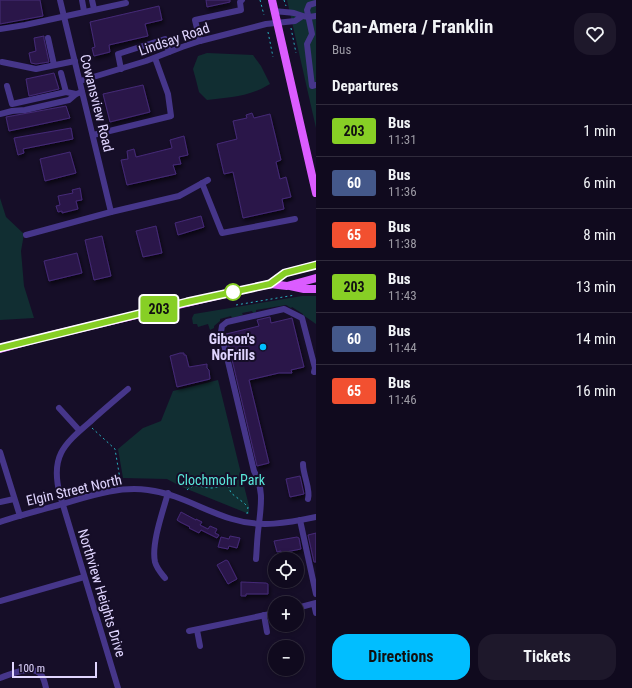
<!DOCTYPE html>
<meta charset="utf-8">
<style>
:root{--surface:#100a1e;--page:#1e182b;--text:#f1f3f6;--muted:#9c9aa4;--line:#302b3c;--accent:#01beff}
body{margin:0;font-family:"Roboto Condensed",sans-serif;background:var(--page);color:var(--text);height:100vh;display:flex;flex-direction:column;font-size:15px;white-space:nowrap}
*{box-sizing:border-box;margin:0}
p{font-size:13px;color:var(--muted)}
.icon{flex:none;width:22px;height:22px;fill:none;stroke:currentColor;stroke-width:2;stroke-linecap:round;stroke-linejoin:round}
.map{position:relative;flex:1;overflow:hidden}
.sheet{display:flex;flex-direction:column;background:var(--surface);width:316px}
.sheet>*{flex:none}
.badge{padding:0 8px;border-radius:3px;font-size:14px;line-height:26px}
.fabs{position:absolute;left:268px;top:552px;display:grid;gap:8px}
.fabs a{display:grid;place-items:center;width:36px;height:36px;border-radius:50%;background:var(--surface);box-shadow:0 2px 6px #0003,0 0 0 1px var(--line);font-size:20px}
.scale{position:absolute;left:12px;bottom:10px;width:85px;box-sizing:border-box;padding-left:4px;border:2px solid #e0d5ff;border-top:0;font-size:11px;line-height:14px;white-space:nowrap;color:#e0d5ff;-webkit-text-stroke:3px #160e28;paint-order:stroke}
.map>.badge{position:absolute;translate:-50% -50%;box-shadow:0 0 0 2px #fff}
h2{padding:0 16px;font-size:15px;line-height:36px}
.round{display:grid;place-items:center;flex:none;width:42px;height:42px;border-radius:16px;background:var(--page)}
.overview{display:flex;align-items:center;justify-content:space-between;height:68px;padding:0 16px}
h1{font-size:19px;font-weight:700;line-height:30px}
.primary-button{display:flex;gap:8px;margin-top:auto;padding:8px 16px}
.primary-button a{flex:1;height:46px;border-radius:16px;background:var(--accent);color:#111;font-size:16px;font-weight:700;line-height:46px;text-align:center}
.primary-button a+a{background:var(--page);color:var(--text)}
ul{padding:0;list-style:none}
li{display:flex;align-items:center;gap:12px;height:52px;padding:0 16px;border-top:1px solid var(--line)}
li div{flex:1}
li b{display:block;font-size:15px}
li em{font-style:normal}
li .badge{min-width:44px;font-weight:700;text-align:center}
main{display:flex;flex:1;min-height:0}
.map>svg:first-child{display:block}
</style>
<main>
<div class="map">
<svg width="316" height="688" viewBox="0 0 316 688">
<defs>
<filter id="shadow"><feDropShadow dx="1.5" dy="3" stdDeviation="2" flood-color="#0009"/></filter>
</defs>
<rect width="100%" height="100%" fill="#160e28"/>
<g fill="#112e32">
<polygon points="287,0 316,0 316,128"/>
<path d="M207,53L253,55L261,66L270,84C249,97 230,97 207,100L199,92L196,80L193,69L198,56Z"/>
<polygon points="0,198 6,217 24,234 21,251 24,286 34,318 0,320"/>
<polygon points="302,296 316,296 316,324 303,315 303,314 292,307 291,308 286,305 256,310 256,312 253,313 252,311 242,313 243,315 232,318 231,316 220,319 220,321 214,326 214,328 210,330 208,324 198,327 197,324 193,324 192,318 194,314"/>
<polygon points="218,380 249,506 249,514 182,487 167,479 123,478 118,449 143,428 161,421 173,391"/>
</g>
<g fill="#2a194a" stroke="#452977" filter="url(#shadow)">
<polygon points="0,0 40,0 43,16 0,24"/>
<polygon points="206,0 230,0 230,2 207,7"/>
<polygon points="159,6 162,20 145,24 148,36 109,45 110,52 94,56 92,48 95,47 90,22"/>
<polygon points="44,36 44,39 49,62 36,64 31,63 29,53 36,51 34,38"/>
<polygon points="54,73 59,89 29,96 26,79"/>
<polygon points="143,85 150,112 110,122 103,94"/>
<polygon points="66,106 70,118 9,131 6,117"/>
<polygon points="252,113 254,118 270,114 281,160 276,162 280,179 286,177 291,197 282,199 284,209 243,218 233,172 224,174 217,144 237,139 233,121 247,118 246,115"/>
<polygon points="71,128 73,139 23,149 24,153 18,155 14,138"/>
<polygon points="184,136 188,155 179,157 181,164 173,165 176,174 127,185 121,160 128,159 127,151 134,149 136,157 172,148 170,140"/>
<polygon points="70,152 76,173 45,181 40,159"/>
<polygon points="80,188 82,200 76,201 78,209 62,213 62,211 58,212 56,206 60,205 58,196 73,193 72,190"/>
<polygon points="201,216 204,227 178,235 175,223"/>
<polygon points="156,226 162,253 143,257 136,231"/>
<polygon points="102,236 111,276 94,280 85,240"/>
<polygon points="77,253 82,273 49,281 44,261"/>
<polygon points="270,317 271,323 292,318 304,367 291,370 292,373 279,373 249,380 269,463 257,466 226,334 259,326 257,320"/>
<polygon points="180,353 184,353 184,355 186,355 189,367 207,364 207,368 209,370 210,379 177,387 170,356"/>
<polygon points="300,476 304,494 290,497 286,479"/>
<polygon points="181,512 196,520 196,519 202,522 200,525 208,529 210,526 217,529 215,533 219,535 217,538 201,530 199,533 189,528 190,527 180,522 177,520"/>
<polygon points="316,533 316,562 314,562 308,535"/>
<polygon points="230,536 240,538 237,548 229,546 228,549 218,547 221,537 229,539"/>
<polygon points="297,537 299,538 301,549 281,553 281,551 277,552 274,541"/>
<polygon points="226,560 228,561 237,579 228,584 217,565"/>
<polygon points="241,582 266,583 268,584 268,594 246,594 246,596 241,596"/>
</g>
<g fill="none" stroke-linecap="round" stroke-linejoin="round">
<g stroke="#28b2c0" stroke-width="1" stroke-dasharray="2 3" stroke-linecap="butt">
<polyline points="260,0 264,15"/>
<polyline points="284,0 286,6"/>
<polyline points="291,28 296,53"/>
<polyline points="268,32 273,57"/>
<polyline points="236,305 295,295"/>
<polyline points="92,428 115,449 121,485"/>
<path d="M187,490C195,482 201,488 211,488C217,488 222,485 227,483L231,493L244,503L248,507L247,514"/>
</g>
<g stroke="#46368a" stroke-width="6">
<polyline points="60,0 111,212"/>
<polyline points="82,0 84,11"/>
<polyline points="92,0 94,9"/>
<polyline points="316,3 309,5 307,10 312,34 307,44 312,86 316,85"/>
<path d="M275,11C281,12 288,12 294,13C303,16 306,18 316,16"/>
<polyline points="0,29 25,25 126,3"/>
<polyline points="48,38 54,65"/>
<polyline points="200,41 195,20 241,10 240,2 242,0"/>
<polyline points="2,62 36,69 75,61"/>
<polyline points="121,69 118,54 165,39 169,52"/>
<polyline points="61,73 66,92 76,94"/>
<polyline points="80,81 146,61 182,47 200,41 266,24 295,21 301,17"/>
<polyline points="7,86 12,104 66,92"/>
<polyline points="0,114 12,111 25,110 69,100 76,94 82,92"/>
<polyline points="93,135 171,116 168,94 155,58"/>
<polyline points="202,183 222,233 295,219"/>
<polyline points="26,235 111,212 179,196 208,180"/>
<polyline points="59,408 79,430"/>
<polyline points="0,452 20,516"/>
<path d="M303,464C303,475 311,490 308,499"/>
<polyline points="0,502 14,499"/>
<polyline points="300,520 316,594"/>
<path d="M0,522C20,515 41,510 62,504C90,496 118,486 148,490C180,494 202,510 232,519C260,528 288,523 316,517"/>
<path d="M256,559C257,548 257,536 259,524C261,505 264,489 254,471L221,332L222,326L227,322L284,309L302,318L315,368L314,372"/>
<path d="M165,578C161,573 157,569 155,562C151,544 163,511 168,493"/>
<polyline points="0,601 84,577"/>
<polyline points="314,604 316,613"/>
<polyline points="297,608 316,603"/>
<polyline points="264,615 267,632"/>
<polyline points="197,630 200,646"/>
<polyline points="189,631 275,613"/>
<path d="M0,678C11,674 34,663 42,676C44,679 45,684 46,688"/>
<path d="M118,688L60,495C50,457 63,445 90,422C102,411 115,400 128,389"/>
</g>
<g stroke="#db5cff" stroke-width="8">
<polyline points="272,0 316,193"/>
<polyline points="270,284 285,273 316,265"/>
<polyline points="290,286 304,289 316,289"/>
<polyline points="0,349 48,336 207,298 270,284 287,286 316,278"/>
</g>
</g>
<g fill="none" stroke-linecap="round" stroke-linejoin="round">
<g stroke="#fff" stroke-width="9">
<polyline id="line" points="0,348 187,302 270,284 285,273 316,265"/>
</g>
<use href="#line" stroke="#87cf25" stroke-width="6"/>
</g>
<circle fill="#fff" stroke="#87cf25" stroke-width="2" cx="233" cy="292" r="8"/>
<circle fill="#01beff" stroke="#160e28" stroke-width="1.5" cx="263" cy="347" r="4"/>
<g text-anchor="middle" dominant-baseline="central" stroke-width="4" stroke-linejoin="round" paint-order="stroke">
<g font-size="14" fill="#e0d5ff" stroke="#160e28">
<text transform="translate(174 39) rotate(-19)">Lindsay Road</text>
<text transform="translate(97 103) rotate(76)">Cowansview Road</text>
<text transform="translate(74 490) rotate(-13)">Elgin Street North</text>
<text transform="translate(102 593) rotate(73)">Northview Heights Drive</text>
</g>
<g font-size="14" font-weight="bold" fill="#e0d5ff" stroke="#160e28" text-anchor="end">
<text x="255" y="339">Gibson's<tspan x="255" dy="16">NoFrills</tspan></text>
</g>
<g font-size="14" fill="#59e7da" stroke="#160e28">
<text x="221" y="480">Clochmohr Park</text>
</g>
</g>
</svg>
<div class="fabs">
<a><svg class="icon" aria-label="locate" viewBox="0 0 24 24"><circle cx="12" cy="12" r="6"/><path d="M12 2v4M12 18v4M2 12h4M18 12h4"/></svg></a>
<a>+</a>
<a>−</a>
</div>
<div class="scale">100 m</div>
<b class="badge" style="left:159px;top:309px;background:#87cf25;color:#111">203</b>
</div>
<section class="sheet">
<div class="overview"><div><h1>Can-Amera / Franklin</h1><p>Bus</p></div><a class="round"><svg class="icon" aria-label="heart" viewBox="0 0 24 24"><path d="M12 20l-8-8c-3-5 5-10 8-4 3-6 11-1 8 4z"/></svg></a></div>
<h2>Departures</h2>
<ul>
<li><span class="badge" style="background:#87cf25;color:#111">203</span><div><b>Bus</b><p>11:31</p></div><em>1 min</em></li>
<li><span class="badge" style="background:#44588a;color:#fff">60</span><div><b>Bus</b><p>11:36</p></div><em>6 min</em></li>
<li><span class="badge" style="background:#f25030;color:#fff">65</span><div><b>Bus</b><p>11:38</p></div><em>8 min</em></li>
<li><span class="badge" style="background:#87cf25;color:#111">203</span><div><b>Bus</b><p>11:43</p></div><em>13 min</em></li>
<li><span class="badge" style="background:#44588a;color:#fff">60</span><div><b>Bus</b><p>11:44</p></div><em>14 min</em></li>
<li><span class="badge" style="background:#f25030;color:#fff">65</span><div><b>Bus</b><p>11:46</p></div><em>16 min</em></li>
</ul>
<div class="primary-button"><a>Directions</a><a>Tickets</a></div>
</section>
</main>
